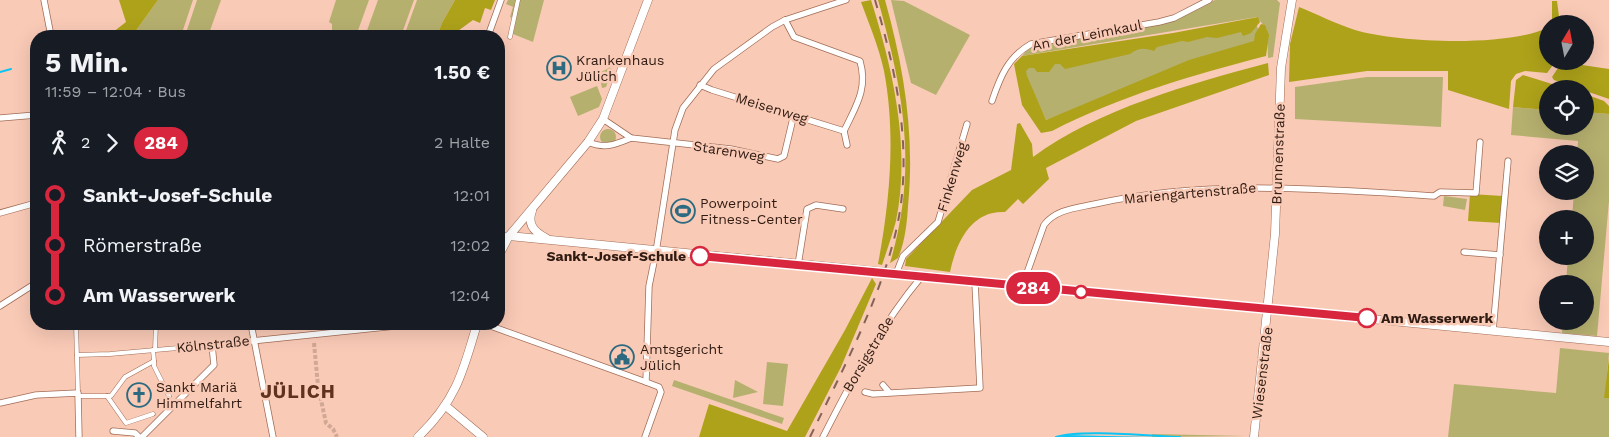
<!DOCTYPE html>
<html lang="de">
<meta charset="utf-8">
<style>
:root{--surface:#171b24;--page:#242831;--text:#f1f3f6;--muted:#9ea1a6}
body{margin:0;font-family:"Work Sans",sans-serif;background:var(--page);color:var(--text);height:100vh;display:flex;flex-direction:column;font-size:19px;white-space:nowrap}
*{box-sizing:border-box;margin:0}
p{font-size:16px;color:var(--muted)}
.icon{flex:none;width:28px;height:28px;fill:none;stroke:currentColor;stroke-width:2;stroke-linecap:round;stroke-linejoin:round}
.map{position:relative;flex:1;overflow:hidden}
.details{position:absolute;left:30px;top:30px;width:475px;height:300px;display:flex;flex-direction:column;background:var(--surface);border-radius:20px;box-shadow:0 5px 20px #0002}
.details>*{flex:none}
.badge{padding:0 10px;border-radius:16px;font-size:18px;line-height:32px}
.needle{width:32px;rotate:10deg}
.controls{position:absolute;left:1539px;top:15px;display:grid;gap:10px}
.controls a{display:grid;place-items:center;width:55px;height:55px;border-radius:50%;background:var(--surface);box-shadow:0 5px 20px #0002;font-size:25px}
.map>.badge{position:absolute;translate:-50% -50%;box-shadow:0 0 0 2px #fff}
.legs{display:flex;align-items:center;gap:8px;height:55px;padding:0 15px;font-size:16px}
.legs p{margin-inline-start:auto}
.head{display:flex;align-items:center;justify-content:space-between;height:85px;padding:0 15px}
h1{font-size:28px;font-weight:700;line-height:38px}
ul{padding:0 15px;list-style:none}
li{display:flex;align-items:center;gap:18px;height:50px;font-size:19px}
li i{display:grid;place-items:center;width:8px;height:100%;margin:0 6px;background:currentColor}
li i::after{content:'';width:12px;height:12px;margin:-6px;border:4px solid;border-radius:50%;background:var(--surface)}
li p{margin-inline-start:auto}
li:first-child i{background:linear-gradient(#0000 50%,currentColor 0)}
li:last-child i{background:linear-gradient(currentColor 50%,#0000 0)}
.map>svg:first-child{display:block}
</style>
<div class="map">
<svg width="1609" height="437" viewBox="0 0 1609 437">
<rect width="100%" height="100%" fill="#f9cab6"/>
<g fill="#b6b06f">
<polygon points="158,0 193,0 181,36 132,36"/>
<polygon points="197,0 221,0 208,36 185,36"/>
<polygon points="336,0 369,0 356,36 328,36 332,32 332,24 329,22"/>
<polygon points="378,0 414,0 401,36 365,36"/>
<polygon points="417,0 455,0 442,23 437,36 404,36"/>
<polygon points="508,0 544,0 533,42 513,34 516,19 510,17 513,7 506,4"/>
<polygon points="891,0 904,1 970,35 936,95 911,83"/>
<polygon points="1215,0 1277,0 1280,3 1273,57 1268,58 1267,30 1257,17 1022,56 1030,47 1169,22"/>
<polygon points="1255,22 1263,39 1046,120 1021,67"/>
<polygon points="608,66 612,69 606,87 602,88 599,73 609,68"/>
<polygon points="1367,77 1443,77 1441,127 1295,119 1295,87"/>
<polygon points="597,86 602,99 599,107 578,116 570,97"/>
<polygon points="1513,107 1547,110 1548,126 1585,126 1585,112 1609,114 1609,201 1597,336 1562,333 1563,321 1585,321 1585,284 1566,284 1568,256 1585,256 1585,219 1572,219 1574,191 1585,191 1585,154 1577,154 1578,141 1511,135"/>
<circle cx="608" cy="137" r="8"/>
<polygon points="1444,196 1467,199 1465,210 1443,206"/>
<polygon points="1560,348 1609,353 1605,398 1609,398 1609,437 1448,437 1454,384 1556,393"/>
<polygon points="767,362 788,364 783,406 763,404"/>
<polygon points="674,380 784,418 782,424 672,386"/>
<polygon points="735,380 758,392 733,398"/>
<polygon points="1152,434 1246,436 1152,437"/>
</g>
<g fill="#aea21a">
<polygon points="119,0 158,0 132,36 108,36 126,22"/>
<polygon points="455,0 495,0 491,10 485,8 480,23 473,20 451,36 437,36 442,23"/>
<path d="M871,0C893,70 911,147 896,221C892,236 887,250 882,265L878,264C890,201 896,134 884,71C879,47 869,24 861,2Z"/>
<path d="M878,0H885C904,68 915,135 908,206C907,223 905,242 898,258L890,263C918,169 904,93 878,0Z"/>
<polygon points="1552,1 1557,1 1560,24 1552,24"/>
<path d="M1299,7C1317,14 1336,24 1355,30C1399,43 1507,47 1547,28L1548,61H1556L1547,73L1525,71L1516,74L1511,81L1509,109L1448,90V71H1367L1289,82L1290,44Z"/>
<path d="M1258,17L1260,22L1251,33L1243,36L1241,32L1217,38L1207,37L1188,42L1182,41L1157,47L1154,51C1145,48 1139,47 1130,54L1065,69L1060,64H1055L1049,72H1037L1034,68H1029L1026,71L1027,76L1046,120L1189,60L1254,41L1255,34L1261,24L1265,25L1269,35L1266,56C1193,75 1120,96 1052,131L1041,133L1022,105L1014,64L1022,56L1173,33Z"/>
<polygon points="1562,62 1609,69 1609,99 1554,80 1552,77"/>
<path d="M1268,63L1269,75L1136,121L1046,168L1049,179L1023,204L1018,199L1005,212C971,210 956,243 950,272L905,266L906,259L972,190L1011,170L1017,124L1020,123L1032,144L1033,157C1098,109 1190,84 1268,63Z"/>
<polygon points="1523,75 1568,89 1548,89 1547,110 1513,107 1516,80"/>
<polygon points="1585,94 1604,101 1609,106 1609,114 1585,112"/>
<polygon points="1470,194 1503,196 1501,223 1468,221"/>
<polygon points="872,278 876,284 841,367 805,437 699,437 709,404 787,431 845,330"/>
<polygon points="1609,358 1609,398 1604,398"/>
</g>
<polygon fill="#0cc5f4" points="1065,435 1151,437 1060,437"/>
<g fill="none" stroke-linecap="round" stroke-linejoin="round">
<g stroke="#0cc5f4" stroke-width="2">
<polyline points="0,72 11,69"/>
<path d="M1056,437C1080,429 1151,436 1180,437"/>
</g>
<polyline stroke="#d1a795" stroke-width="4" stroke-dasharray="4 2" stroke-linecap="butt" points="314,343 318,386 326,423 333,429 337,437"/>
<g stroke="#a16d56" stroke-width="5">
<g id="pedestrian">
<polyline points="510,37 518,0"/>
<polyline points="76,324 78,393"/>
<polyline points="396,326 417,324"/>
<polyline points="155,350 156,324"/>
<polyline points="77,355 110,354 212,345"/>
<polyline points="154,361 154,366 169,396"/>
<polyline points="78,396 111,396 125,377 154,361 153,350"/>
<polyline points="107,396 126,423 153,414"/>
</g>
</g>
<g stroke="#a16d56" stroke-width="7">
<g id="minor">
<polyline points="44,0 51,36"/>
<path d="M785,20L794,37L860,61C868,89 856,106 844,131"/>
<polyline points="488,36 501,0"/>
<polyline points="700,85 712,90 844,131 847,145"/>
<path d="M992,101C1000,77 1008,57 1031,44L1159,22L1174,18L1209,0"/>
<polyline points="0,118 36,115"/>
<polyline points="603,119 631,138 731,149 778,159 784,156 794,114"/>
<path d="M588,142C605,149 614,145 631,138"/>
<polyline points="0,213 36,203"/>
<polyline points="499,236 509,236"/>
<polyline points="1464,252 1500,255"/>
<polyline points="798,265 807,209 816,205 843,209"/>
<polyline points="896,274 903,256 938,222 967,124"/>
<path d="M1022,287L1044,225C1056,209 1077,208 1095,204C1207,179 1320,189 1434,196L1440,192L1476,193L1480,142"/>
<polyline points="0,306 36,283"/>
<polyline points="251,324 273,437"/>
<polyline points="485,324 646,382"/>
<polyline points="1493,331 1508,161"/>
<polyline points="883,385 889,392"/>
<polyline points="865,392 873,394 980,388 975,282"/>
<polyline points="0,403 36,395 78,393 79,437"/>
<polyline points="113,431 135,433 139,437"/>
<polyline points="142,437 214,365 212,345 396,326 396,324"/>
<polyline points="645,437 661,392 659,387 646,382 649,286 656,252 675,130 683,108 714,69 772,27 785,20 846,0"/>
<path d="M823,437C852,380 881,325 922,276"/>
</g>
</g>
<g stroke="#a16d56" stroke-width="9">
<g id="secondary">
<path d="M532,211C527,224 534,232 546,238"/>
<polyline points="509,236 1609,342"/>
<polyline points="499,255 509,236 588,142 603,119 648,0"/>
<polyline points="447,407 483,437"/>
<path d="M418,437C456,401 463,372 477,324"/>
<polyline points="1254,437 1275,234 1281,68 1292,0"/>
</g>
</g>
<use href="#pedestrian" stroke="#fff" stroke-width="4"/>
<use href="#minor" stroke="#fff" stroke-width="5.5"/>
<use href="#secondary" stroke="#fff" stroke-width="8"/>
<path stroke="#836356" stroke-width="2" stroke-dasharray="9 9" stroke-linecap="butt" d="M810,437C841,373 880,300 896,231C914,154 897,74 875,0"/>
</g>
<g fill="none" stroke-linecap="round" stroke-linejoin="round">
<g stroke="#fff" stroke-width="11">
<polyline id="line-1" points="700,256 1367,318"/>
</g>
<use href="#line-1" stroke="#d7263d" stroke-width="8"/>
</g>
<defs>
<g id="hospital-ring" transform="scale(1.25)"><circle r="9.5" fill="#f9cab6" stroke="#2b6a80" stroke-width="1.5"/><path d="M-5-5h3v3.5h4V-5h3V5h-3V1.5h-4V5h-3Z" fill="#2b6a80"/></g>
<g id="stadium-ring" transform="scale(1.25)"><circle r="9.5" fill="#f9cab6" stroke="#2b6a80" stroke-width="1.5"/><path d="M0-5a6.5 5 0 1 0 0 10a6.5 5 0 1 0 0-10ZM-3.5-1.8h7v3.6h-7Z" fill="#2b6a80"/></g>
<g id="civic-ring" transform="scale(1.25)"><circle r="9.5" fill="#f9cab6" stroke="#2b6a80" stroke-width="1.5"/><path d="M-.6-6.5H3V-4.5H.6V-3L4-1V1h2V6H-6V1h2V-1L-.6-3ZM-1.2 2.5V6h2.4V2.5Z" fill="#2b6a80"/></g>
<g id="church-ring" transform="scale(1.25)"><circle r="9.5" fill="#f9cab6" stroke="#2b6a80" stroke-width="1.5"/><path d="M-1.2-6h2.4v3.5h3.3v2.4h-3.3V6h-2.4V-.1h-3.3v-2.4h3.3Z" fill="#2b6a80"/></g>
</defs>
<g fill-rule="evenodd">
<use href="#hospital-ring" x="559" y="68"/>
<use href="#stadium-ring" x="683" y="211"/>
<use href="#civic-ring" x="622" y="357"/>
<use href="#church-ring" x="139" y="395"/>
</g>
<g fill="#fff" stroke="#d7263d" stroke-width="2.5">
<circle cx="700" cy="256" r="9"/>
<circle cx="1081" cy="292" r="6"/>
<circle cx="1367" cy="318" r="9"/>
</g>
<g text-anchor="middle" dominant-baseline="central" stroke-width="5" stroke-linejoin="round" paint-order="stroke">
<g font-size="14" fill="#301b12" stroke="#f9cab6">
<text transform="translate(1087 35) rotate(-11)">An der Leimkaul</text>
<text transform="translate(772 108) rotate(17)">Meisenweg</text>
<text transform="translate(729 151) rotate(9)">Starenweg</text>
<text transform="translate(1278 154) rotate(-88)">Brunnenstraße</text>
<text transform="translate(952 177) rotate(-73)">Finkenweg</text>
<text transform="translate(1190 193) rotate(-5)">Mariengartenstraße</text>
<text transform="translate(213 344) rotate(-6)">Kölnstraße</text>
<text transform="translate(868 354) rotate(-59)">Borsigstraße</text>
<text transform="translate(1262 373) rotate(-83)">Wiesenstraße</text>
</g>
<g font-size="14" fill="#301b12" stroke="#f9cab6" text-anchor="start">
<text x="576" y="60">Krankenhaus<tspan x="576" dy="16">Jülich</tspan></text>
<text x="700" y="203">Powerpoint<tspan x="700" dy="16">Fitness-Center</tspan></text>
<text x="640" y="349">Amtsgericht<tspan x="640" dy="16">Jülich</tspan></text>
<text x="156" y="387">Sankt Mariä<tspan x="156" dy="16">Himmelfahrt</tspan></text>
</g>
<g font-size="14" font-weight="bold" fill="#301b12" stroke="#f9cab6" text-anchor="end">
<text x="686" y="256">Sankt-Josef-Schule</text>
<text x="1381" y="318" text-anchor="start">Am Wasserwerk</text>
</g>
<g font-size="19" font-weight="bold" letter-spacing="1" fill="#61321d" stroke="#f9cab6">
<text x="298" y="391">JÜLICH</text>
</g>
</g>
</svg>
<div class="controls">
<a><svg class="needle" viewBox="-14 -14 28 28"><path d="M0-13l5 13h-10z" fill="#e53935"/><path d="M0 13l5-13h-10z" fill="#9ea1a6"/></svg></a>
<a><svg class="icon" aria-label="locate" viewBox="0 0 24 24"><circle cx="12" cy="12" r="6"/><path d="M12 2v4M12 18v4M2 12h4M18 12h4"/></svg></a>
<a><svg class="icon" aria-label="layers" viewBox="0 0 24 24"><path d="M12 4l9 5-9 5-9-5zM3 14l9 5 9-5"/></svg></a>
<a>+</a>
<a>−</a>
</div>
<b class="badge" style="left:1033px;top:288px;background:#d7263d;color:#fff">284</b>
<section class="details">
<div class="head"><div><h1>5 Min.</h1><p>11:59 – 12:04 · Bus</p></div><b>1.50 €</b></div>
<div class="legs"><svg class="icon" aria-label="walk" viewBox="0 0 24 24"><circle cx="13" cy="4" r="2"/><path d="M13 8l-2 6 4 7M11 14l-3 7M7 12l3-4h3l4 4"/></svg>2<svg class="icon" aria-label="forward" viewBox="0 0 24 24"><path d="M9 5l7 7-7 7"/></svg><b class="badge" style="background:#d7263d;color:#fff">284</b><p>2 Halte</p></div>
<ul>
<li><i style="color:#d7263d"></i><b>Sankt-Josef-Schule</b><p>12:01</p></li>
<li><i style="color:#d7263d"></i><span>Römerstraße</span><p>12:02</p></li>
<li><i style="color:#d7263d"></i><b>Am Wasserwerk</b><p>12:04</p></li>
</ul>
</section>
</div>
